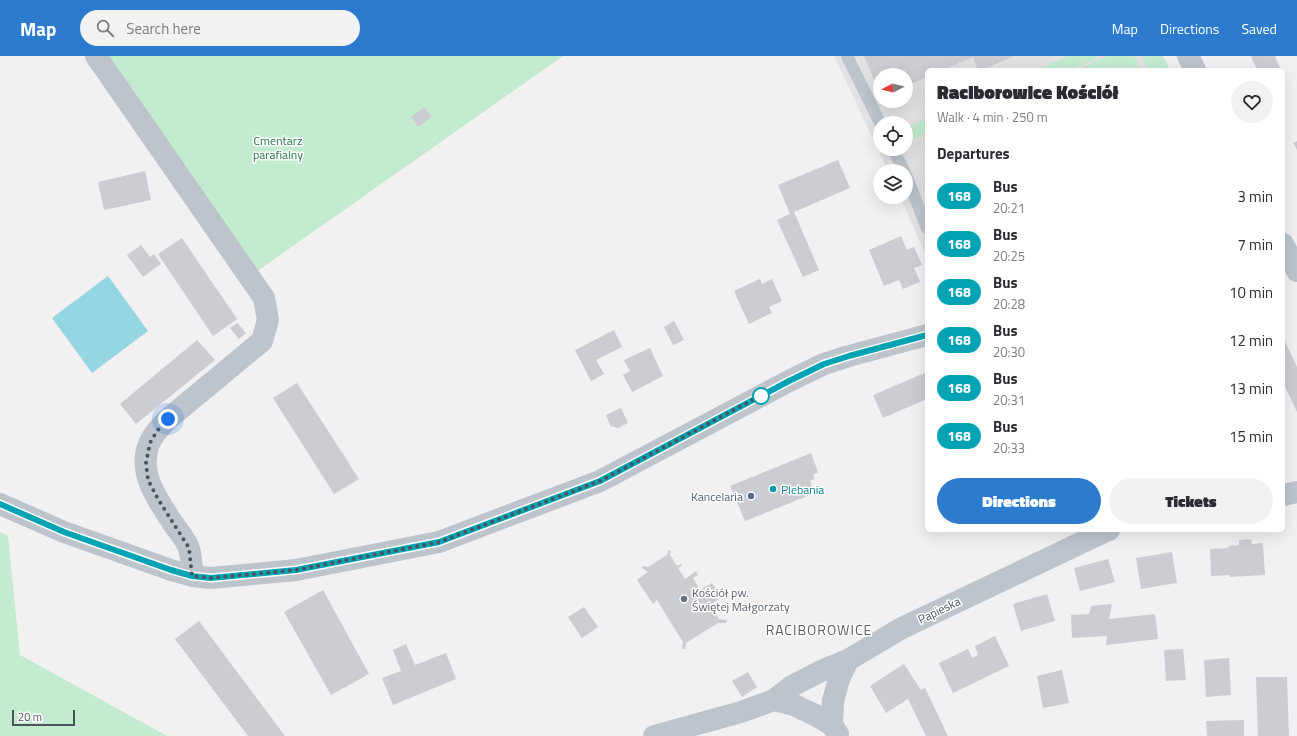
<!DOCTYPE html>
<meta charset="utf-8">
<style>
:root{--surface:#fff;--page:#f2f2f3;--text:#2b2b33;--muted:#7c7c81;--accent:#2c7bcf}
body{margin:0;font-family:"Titillium Web",sans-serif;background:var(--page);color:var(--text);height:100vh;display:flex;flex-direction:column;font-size:15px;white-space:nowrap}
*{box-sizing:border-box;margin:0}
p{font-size:13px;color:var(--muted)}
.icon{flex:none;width:22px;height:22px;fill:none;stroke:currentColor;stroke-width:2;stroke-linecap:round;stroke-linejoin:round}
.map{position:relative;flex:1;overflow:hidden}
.side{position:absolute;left:925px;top:12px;width:360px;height:464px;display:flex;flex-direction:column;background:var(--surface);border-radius:6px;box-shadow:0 4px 16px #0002}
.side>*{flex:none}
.badge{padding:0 8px;border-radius:13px;font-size:14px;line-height:26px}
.needle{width:26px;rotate:263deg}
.fabs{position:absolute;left:873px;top:12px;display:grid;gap:8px}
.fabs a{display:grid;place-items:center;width:40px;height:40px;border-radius:50%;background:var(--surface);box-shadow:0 4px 16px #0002;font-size:20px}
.scale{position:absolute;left:12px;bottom:10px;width:63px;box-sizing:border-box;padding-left:4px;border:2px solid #4a545b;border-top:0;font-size:11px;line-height:14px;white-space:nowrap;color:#4a545b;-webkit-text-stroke:3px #fff;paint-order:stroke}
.you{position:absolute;width:20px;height:20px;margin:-10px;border:3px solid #fff;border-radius:50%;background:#1a73e8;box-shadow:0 0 0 6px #1a73e833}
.map>.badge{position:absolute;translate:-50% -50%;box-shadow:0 0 0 2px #fff}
h2{padding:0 12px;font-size:15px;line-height:36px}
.round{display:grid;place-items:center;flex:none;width:42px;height:42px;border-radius:21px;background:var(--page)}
.head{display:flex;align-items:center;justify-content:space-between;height:68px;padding:0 12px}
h1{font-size:19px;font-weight:800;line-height:30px}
.button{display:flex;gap:8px;margin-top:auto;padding:8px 12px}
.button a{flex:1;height:46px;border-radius:24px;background:var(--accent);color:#fff;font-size:16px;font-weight:800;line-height:46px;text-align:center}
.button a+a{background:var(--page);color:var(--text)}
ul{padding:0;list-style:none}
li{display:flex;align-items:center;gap:12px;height:48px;padding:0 12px}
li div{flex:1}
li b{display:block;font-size:15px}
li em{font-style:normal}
li .badge{min-width:44px;font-weight:700;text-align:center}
header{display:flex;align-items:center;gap:24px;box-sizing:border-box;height:56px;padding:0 20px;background:var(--accent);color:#fff}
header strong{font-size:19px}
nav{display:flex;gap:22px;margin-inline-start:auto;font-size:14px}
.search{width:280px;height:36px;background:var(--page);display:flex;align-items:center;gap:10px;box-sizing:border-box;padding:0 14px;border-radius:22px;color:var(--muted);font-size:15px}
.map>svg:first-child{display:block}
</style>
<header>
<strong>Map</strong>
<div class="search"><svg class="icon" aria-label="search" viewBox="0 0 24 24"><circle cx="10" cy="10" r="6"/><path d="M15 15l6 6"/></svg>Search here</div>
<nav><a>Map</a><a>Directions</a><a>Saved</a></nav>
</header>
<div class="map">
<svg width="1297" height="680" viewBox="0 0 1297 680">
<rect width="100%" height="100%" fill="#f2f0f0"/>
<path fill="#e3e1e1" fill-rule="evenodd" d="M834,0H1142L1148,14H927V201L900,141H906V115H888ZM880,19H906V45H880ZM880,67H906V93H880Z"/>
<g fill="#c3ebd0">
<polygon points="105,0 563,0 256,216"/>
<polygon points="1068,0 1095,0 1096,3 1070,14 1037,14"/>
<polygon points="1107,0 1134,0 1141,14 1082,14 1081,12"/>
<polygon points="1142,0 1163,0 1170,14 1148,14"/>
<polygon points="927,62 927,77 910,84 906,72"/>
<polygon points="0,476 8,480 20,599 167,680 0,680"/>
</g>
<polygon fill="#95d6e3" points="108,220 148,275 92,317 52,262"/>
<g fill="#cbcdd2">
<polygon points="864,0 1014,0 982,14 978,14 973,1 943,14 927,14 927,21 906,30 906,19 880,19 880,37"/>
<polygon points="1251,0 1275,0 1280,12 1276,14 1257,14"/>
<polygon points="424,51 432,61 418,71 411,61"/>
<polygon points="1297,85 1297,94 1293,87"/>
<polygon points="838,104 850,132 794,156 819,214 803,221 777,164 790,158 778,129"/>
<polygon points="145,115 151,144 104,154 98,126"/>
<polygon points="901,180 907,194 914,191 922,209 914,212 920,226 903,233 899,224 884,230 869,194"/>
<polygon points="182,182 237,263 213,280 158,198"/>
<polygon points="141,189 150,201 154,198 161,208 143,221 127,199"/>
<polygon points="760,223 762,228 772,223 782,245 769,251 772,257 749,268 734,235"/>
<polygon points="674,265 684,284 673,289 664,271"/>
<polygon points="237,267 246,277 239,283 230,272"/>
<polygon points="614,274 622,291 596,304 604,318 591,325 575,294"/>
<polygon points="1283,281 1297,311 1297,356 1283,326"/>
<polygon points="197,284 215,304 136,368 120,348"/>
<polygon points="650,292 663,320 632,336 623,319 630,315 624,304"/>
<polygon points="927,316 927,343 883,362 873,339"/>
<polygon points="297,327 359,423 334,438 273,342"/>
<polygon points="621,352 628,367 618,372 610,370 610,369 606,359"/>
<polygon points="811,397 818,416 813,419 814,423 810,425 815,437 745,465 730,430"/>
<polygon points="1251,483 1252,488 1263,487 1265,519 1230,521 1230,519 1211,520 1210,493 1229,492 1228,490 1239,489 1239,484"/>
<polygon points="668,494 671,495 670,499 677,510 681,508 682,510 678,512 685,523 696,515 698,519 693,522 700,534 712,527 722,541 710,549 719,563 727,564 726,567 718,567 686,587 685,593 682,593 683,586 657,544 653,548 637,524 648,516 642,512 643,510 648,511 667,499"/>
<polygon points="1172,496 1177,527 1141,533 1136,502"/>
<polygon points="1108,503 1115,526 1080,535 1074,512"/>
<polygon points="323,534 369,618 331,639 284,556"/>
<polygon points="1047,538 1055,565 1021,575 1013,548"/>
<polygon points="1112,548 1109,563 1155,558 1158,583 1106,589 1107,580 1072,582 1071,559 1089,558 1091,550"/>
<polygon points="584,551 598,571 582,582 568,561"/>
<polygon points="199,565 285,680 248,680 175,583"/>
<polygon points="995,580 1009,610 953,637 939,607 968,593 972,602 978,599 975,590"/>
<polygon points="406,588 415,609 446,597 456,623 393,649 382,622 401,615 393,594"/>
<polygon points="1183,593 1186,624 1166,625 1164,594"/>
<polygon points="1229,602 1231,639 1206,641 1204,604"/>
<polygon points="904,608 921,634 925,632 948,680 926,680 908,643 886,657 870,630"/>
<polygon points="1062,614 1069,647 1043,652 1037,620"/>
<polygon points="748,616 757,631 742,641 732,625"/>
<polygon points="1256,621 1287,621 1289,680 1258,680"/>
<polygon points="1244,664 1244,680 1207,680 1206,665"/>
</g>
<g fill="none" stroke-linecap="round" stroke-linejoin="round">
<g stroke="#bdc4cb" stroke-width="12">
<polyline points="847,0 880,67"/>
<polyline points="893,93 904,115"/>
<polyline points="906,119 927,172"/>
</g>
<g stroke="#bdc4cb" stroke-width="22">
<path d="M96,0L264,242L268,264L262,285L168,363C161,370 153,378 149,388C137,417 159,446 174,469C179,476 187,485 189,493C192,501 191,512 193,520"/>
<polyline points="774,644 792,630 821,615 848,604 902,572 1106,475"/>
<polyline points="838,678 832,669 833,645 839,623 848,604"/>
<polyline points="654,680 741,656 774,644 794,649 817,660 832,669"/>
</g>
<g stroke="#bdc4cb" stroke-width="22">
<polyline points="1188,0 1195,14"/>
<polyline points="1283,188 1297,215"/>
<polyline points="1283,439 1297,436"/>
<polyline points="0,448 64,476 171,514 193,520 211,522 296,514 439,486 600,425 789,325 824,308 849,300 927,279"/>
<polyline points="1106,474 1109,474"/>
</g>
</g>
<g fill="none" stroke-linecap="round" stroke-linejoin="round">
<g stroke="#fff" stroke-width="9">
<polyline id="line" points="0,448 64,476 171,514 192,520 211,522 296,514 439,486 600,425 789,325 824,308 849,300 927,279"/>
</g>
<use href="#line" stroke="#00a3b4" stroke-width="6"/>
<polyline stroke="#4a545b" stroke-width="4" stroke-dasharray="0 7.2" points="168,363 157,375 150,387 146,407 148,424 158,443 189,492 192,520 211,522 296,514 439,486 600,425 762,339 761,340"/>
</g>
<circle fill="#fff" stroke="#00a3b4" stroke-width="2" cx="761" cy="340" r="8"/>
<circle fill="#0f9aa8" stroke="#fff" stroke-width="1.5" cx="773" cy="433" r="4"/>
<circle fill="#5c6f8a" stroke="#fff" stroke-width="1.5" cx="751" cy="440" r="4"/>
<circle fill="#6b7280" stroke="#fff" stroke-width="1.5" cx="684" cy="543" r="4"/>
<g text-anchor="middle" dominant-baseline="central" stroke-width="3" stroke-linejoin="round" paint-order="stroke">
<g font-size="12" fill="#217647" stroke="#fff">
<text x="278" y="84">Cmentarz<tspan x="278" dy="14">parafialny</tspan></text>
</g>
<g font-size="12" fill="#0d838f" stroke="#fff" text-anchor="start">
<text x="781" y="433">Plebania</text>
</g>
<g font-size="12" fill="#4e5e75" stroke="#fff" text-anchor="end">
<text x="743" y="440">Kancelaria</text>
</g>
<g font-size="12" fill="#5b616d" stroke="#fff" text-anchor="start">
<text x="692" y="536">Kościół pw.<tspan x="692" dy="14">Świętej Małgorzaty</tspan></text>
</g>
<g font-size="12" fill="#4a545b" stroke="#fff">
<text transform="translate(939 554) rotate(-26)">Papieska</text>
</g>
<g font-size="14" letter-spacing="1" fill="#5d6064" stroke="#fff">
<text x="819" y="573">RACIBOROWICE</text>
</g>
</g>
</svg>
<div class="fabs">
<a><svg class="needle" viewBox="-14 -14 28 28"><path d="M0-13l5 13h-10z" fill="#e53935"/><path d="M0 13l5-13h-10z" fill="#7c7c81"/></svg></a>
<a><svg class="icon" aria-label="locate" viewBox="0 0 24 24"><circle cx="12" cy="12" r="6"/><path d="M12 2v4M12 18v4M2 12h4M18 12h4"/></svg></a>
<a><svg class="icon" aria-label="layers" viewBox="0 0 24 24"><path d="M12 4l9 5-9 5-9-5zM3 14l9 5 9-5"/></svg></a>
</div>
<div class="scale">20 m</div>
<div class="you" style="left:168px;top:363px"></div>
<section class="side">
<div class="head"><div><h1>Raciborowice Kościół</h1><p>Walk · 4 min · 250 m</p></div><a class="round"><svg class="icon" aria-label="heart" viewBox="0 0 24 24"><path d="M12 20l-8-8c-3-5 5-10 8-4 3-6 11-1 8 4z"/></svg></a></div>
<h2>Departures</h2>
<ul>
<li><span class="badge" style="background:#00a3b4;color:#fff">168</span><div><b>Bus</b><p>20:21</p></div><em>3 min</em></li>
<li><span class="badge" style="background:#00a3b4;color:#fff">168</span><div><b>Bus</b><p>20:25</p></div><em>7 min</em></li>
<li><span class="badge" style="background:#00a3b4;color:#fff">168</span><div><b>Bus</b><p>20:28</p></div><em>10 min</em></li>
<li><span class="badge" style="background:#00a3b4;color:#fff">168</span><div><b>Bus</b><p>20:30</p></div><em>12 min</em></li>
<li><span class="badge" style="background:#00a3b4;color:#fff">168</span><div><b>Bus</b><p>20:31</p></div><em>13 min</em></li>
<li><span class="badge" style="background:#00a3b4;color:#fff">168</span><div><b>Bus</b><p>20:33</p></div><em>15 min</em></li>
</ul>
<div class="button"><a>Directions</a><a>Tickets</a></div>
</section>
</div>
